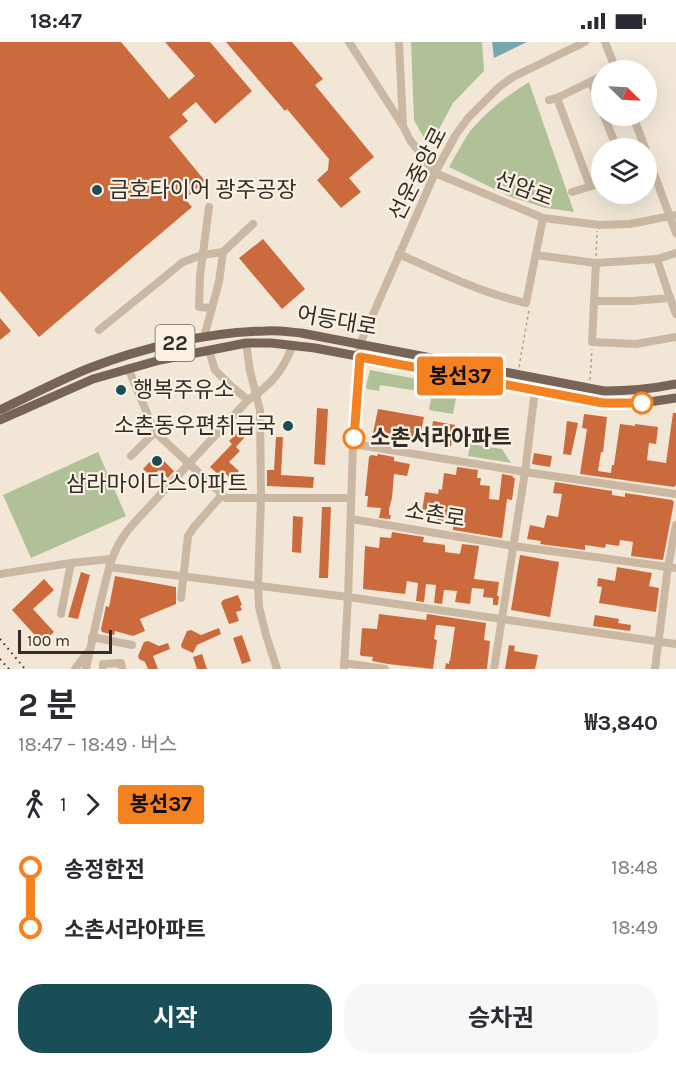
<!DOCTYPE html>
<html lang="ko">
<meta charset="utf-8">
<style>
:root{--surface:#fff;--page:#f7f7f7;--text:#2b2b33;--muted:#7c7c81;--accent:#1a4e57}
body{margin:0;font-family:Karla,"Noto Sans KR",sans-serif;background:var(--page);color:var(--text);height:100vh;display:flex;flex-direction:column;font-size:22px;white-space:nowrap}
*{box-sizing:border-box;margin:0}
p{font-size:20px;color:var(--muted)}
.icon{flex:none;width:33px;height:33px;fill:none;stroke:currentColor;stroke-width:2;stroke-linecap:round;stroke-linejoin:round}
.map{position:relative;height:627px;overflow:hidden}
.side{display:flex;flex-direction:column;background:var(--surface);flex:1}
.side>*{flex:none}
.badge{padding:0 12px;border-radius:4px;font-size:21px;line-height:39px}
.needle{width:39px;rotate:114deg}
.tools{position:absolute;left:591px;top:18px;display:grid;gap:12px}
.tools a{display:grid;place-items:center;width:66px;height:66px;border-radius:50%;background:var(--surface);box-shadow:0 6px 24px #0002;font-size:30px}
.scale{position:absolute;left:18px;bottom:15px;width:94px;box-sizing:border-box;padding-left:6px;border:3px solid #352b25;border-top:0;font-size:16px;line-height:21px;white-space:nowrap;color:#352b25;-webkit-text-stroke:4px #f9f1e4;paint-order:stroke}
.map>.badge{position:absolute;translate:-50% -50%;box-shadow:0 0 0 3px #fff}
.legs{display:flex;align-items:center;gap:9px;height:66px;padding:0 18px;font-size:20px}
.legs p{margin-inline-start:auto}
.head{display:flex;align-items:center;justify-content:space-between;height:102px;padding:0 18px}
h1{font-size:33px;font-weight:700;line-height:45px}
.button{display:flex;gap:12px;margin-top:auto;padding:12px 18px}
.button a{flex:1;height:69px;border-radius:24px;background:var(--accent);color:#fff;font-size:24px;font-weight:700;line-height:69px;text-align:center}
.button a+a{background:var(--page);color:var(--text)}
ul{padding:0 18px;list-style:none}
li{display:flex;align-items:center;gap:21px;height:60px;font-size:22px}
li i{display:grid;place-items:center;width:9px;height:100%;margin:0 8px;background:currentColor}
li i::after{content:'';width:15px;height:15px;margin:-8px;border:4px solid;border-radius:50%;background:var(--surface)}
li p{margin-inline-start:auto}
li:first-child i{background:linear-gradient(#0000 50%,currentColor 0)}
li:last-child i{background:linear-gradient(currentColor 50%,#0000 0)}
.status{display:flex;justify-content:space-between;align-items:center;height:42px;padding:0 30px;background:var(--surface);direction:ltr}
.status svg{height:16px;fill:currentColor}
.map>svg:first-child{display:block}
</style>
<div class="status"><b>18:47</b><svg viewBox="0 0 49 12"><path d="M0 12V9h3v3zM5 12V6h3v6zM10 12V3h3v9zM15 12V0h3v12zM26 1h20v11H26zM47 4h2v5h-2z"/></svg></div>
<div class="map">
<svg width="676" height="627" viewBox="0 0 676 627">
<rect width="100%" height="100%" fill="#f2e7d7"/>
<g fill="#b0c197">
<polygon points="411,0 482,0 484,29 453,61 431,102 424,96 414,78"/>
<path d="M529,40L574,170L546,166L511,155L449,125C456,113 463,99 471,88C488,68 507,54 529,40Z"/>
<polygon points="370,328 458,345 453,372 429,368 432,351 380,343 379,349 367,347 366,345"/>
<polygon points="470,402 502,407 511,421 468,414"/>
<polygon points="98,410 126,474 31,516 3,453"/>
</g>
<polygon fill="#76a8af" points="492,0 527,0 494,16"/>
<g fill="#ca6a3d">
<polygon points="0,0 121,0 169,57 195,34 165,0 210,0 252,49 215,82 196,60 182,72 188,79 169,95 205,139 185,157 192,165 39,295 0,249"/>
<polygon points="226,0 292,0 323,37 315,43 374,115 349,136 361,150 341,166 317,138 328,128 329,117 287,67 285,69"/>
<polygon points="263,197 305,247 282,267 239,216"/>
<polygon points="0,276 11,289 0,298"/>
<polygon points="317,366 328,367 325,423 314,422"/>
<polygon points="378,367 424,375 419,400 373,391"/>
<polygon points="673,371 676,371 676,443 674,445 580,432 587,387 582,386 584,372 607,375 603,410 601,410 598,429 611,431 612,423 614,423 620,382 635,384 635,382 658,385 656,402 649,401 647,418 666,421"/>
<polygon points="433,379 455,383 451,404 429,400"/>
<polygon points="567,379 578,381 571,413 563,412"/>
<polygon points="239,389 245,395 236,405 240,409 229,420 239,429 231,437 222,428 218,432 210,425 232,402 229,399"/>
<polygon points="276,395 283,395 281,433 314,435 313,446 267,444 267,428 274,428"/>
<polygon points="534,411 552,414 550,425 532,422"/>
<polygon points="157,412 174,429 168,436 159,428 151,435 143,427"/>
<polygon points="378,412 394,415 394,419 410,422 407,434 394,432 392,456 389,467 389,473 391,473 390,477 379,476 381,466 367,465 368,454 365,454 369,415 371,413 377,414"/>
<polygon points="457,425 478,428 477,436 481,436 480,443 490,444 489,457 499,458 502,432 513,434 513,436 515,436 512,458 507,457 502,496 453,488 453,483 437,481 438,474 422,470 425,450 438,452 439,447 442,448 444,431 456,433"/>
<polygon points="555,440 612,449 612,453 625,455 625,451 672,458 674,460 663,518 631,514 633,500 620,498 619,504 606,502 605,506 585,503 585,508 540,502 541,499 527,497 530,483 544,486 547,473 558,475 562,452 553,451"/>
<polygon points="322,465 331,465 328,536 319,536"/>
<polygon points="293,474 303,475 301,511 292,510"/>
<polygon points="392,490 424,495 423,500 445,503 445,510 460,512 462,502 479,504 474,537 499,540 497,554 499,554 498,563 493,563 493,556 483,555 484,547 472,546 470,562 455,560 457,549 444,548 442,562 434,561 436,543 426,542 424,560 416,559 418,541 407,539 405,552 363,547 365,504 379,506 380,495 391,496"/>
<polygon points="520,513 559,520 550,575 511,568"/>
<polygon points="617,525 652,531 649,544 659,546 656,570 599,561 602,545 597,544 598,536 615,539"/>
<polygon points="81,530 90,533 78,577 68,575"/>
<polygon points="115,534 176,545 176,562 140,577 145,589 133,594 115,589 114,593 102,590 101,587 106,564 109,565"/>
<polygon points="44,537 54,548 33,567 54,590 42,601 12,568"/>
<polygon points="238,553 242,563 240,564 242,568 236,570 239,579 229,582 221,561 223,558"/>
<polygon points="379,572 426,578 427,572 486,581 484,598 490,599 487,627 445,627 446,621 449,622 449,619 450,619 455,585 438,583 436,583 434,597 437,598 433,627 388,622 372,619 373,615 362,614 360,613 362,586 377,587"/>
<polygon points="595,573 619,577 618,581 631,583 630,589 593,584"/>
<polygon points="219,586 221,592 197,603 193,611 182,606 181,603 187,589 191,588 201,593"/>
<polygon points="242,593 251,619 242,622 233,596"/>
<polygon points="148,599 159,604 168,601 170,607 153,614 158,627 148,627 145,620 139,617 138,614 144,600"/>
<polygon points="509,603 515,604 514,609 538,613 535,627 505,627"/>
<polygon points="202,612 207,627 197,627 193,615"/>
</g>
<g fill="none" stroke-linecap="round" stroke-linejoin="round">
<g stroke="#b5a28d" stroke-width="1.5" stroke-dasharray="3 3" stroke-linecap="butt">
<polyline points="596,214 597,189"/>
<polyline points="519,325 529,268"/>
<polyline points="590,338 592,307"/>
</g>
<g stroke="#cab8a3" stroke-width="8">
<polyline points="349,0 403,84 410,98 435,131 543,176 600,183 630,182 676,173"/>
<polyline points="399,0 403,83"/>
<polyline points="605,0 616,28"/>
<polyline points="591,40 602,68"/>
<polyline points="557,56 590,144"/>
<polyline points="549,58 557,56 602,34"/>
<polyline points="604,74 617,106"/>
<polyline points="633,74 645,106"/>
<polyline points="646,110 676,191"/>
<polyline points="572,150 602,141"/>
<polyline points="209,165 200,234 199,265 212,266"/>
<path d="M399,212C441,231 481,251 526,261L543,176"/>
<polyline points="536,213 596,221 657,217 676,211"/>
<polyline points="657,217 670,256 676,272"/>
<polyline points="596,221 592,300 636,302 676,295"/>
<polyline points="595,259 632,259 670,256"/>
<polyline points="99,288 183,220 202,213 223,210"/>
<polyline points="204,295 219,240 223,210 253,182"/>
<polyline points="246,301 250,329 260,368 261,455 258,544 259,565 266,593 277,627"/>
<polyline points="209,308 215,328 230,343 248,358"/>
<polyline points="128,326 155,390 226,456 351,456"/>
<polyline points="353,402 525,430 676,452"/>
<polyline points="131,414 155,390"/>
<polyline points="351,477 513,504 676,526"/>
<polyline points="109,525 348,555 676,602"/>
<polyline points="0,532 71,521 111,517"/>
<polyline points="181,556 188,494 194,485 222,453"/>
<polyline points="61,572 71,521"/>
<polyline points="92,595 132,603"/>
<polyline points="344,621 385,627"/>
<polyline points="75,627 88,610"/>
<path d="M86,627C91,604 96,581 101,558C109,527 111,506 134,481L248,358C272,342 282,330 293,303"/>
<polyline points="103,627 103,622 121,621 122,627"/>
<polyline points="344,627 348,555 353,402 360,302 435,131 455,94 468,76 499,45 513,35 585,0"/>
<polyline points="494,627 525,430 535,348"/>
<polyline points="655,627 668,525 676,483"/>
</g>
<g stroke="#776456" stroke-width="9">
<path d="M0,368C29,354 58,339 87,327C141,306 207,290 265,289C277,288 289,290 301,291L604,349C629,349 652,347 676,342"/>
<polyline points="0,378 93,337 160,318 246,301 271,301 315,306 603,361 642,361 676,356"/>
</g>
<g stroke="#352b25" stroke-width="2" stroke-dasharray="1.5 4.5" stroke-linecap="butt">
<polyline points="0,597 25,627"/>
<polyline points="0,617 9,627"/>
</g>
</g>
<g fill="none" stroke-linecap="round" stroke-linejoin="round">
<g stroke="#fff" stroke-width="14">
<polyline id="line-1" points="354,396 360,315 603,361 642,361"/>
</g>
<use href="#line-1" stroke="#f58220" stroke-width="9"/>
</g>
<g fill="#1a4e57" stroke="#f9f1e4" stroke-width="2">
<circle cx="97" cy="148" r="6"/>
<circle cx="121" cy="348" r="6"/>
<circle cx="288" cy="384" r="6"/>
<circle cx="157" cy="419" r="6"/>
</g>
<g fill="#fff" stroke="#f58220" stroke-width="3">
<circle cx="642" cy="361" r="10"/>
<circle cx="354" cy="396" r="10"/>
</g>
<g text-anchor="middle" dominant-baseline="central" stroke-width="4.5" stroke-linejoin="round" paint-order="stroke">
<rect fill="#f9f1e4" stroke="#70665e" stroke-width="1.5" x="155.5" y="283" width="39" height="36" rx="4.5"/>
<g font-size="21" font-weight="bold" fill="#352b25">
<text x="175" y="301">22</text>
</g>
<g font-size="22" fill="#352b25" stroke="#f9f1e4">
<text transform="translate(418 132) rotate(-63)">선운중앙로</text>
<text transform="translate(524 147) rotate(20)">선암로</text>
<text transform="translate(337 279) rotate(10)">어등대로</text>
<text transform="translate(435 473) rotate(9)">소촌로</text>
</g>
<g font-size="22" fill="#352b25" stroke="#f9f1e4" text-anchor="start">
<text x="109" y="148">금호타이어 광주공장</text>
<text x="133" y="348">행복주유소</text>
<text x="276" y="384" text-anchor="end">소촌동우편취급국</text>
<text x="157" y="442" text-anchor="middle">삼라마이다스아파트</text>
</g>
<g font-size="22" font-weight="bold" fill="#352b25" stroke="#f9f1e4" text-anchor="start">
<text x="370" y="396">소촌서라아파트</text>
</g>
</g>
</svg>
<div class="tools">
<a><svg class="needle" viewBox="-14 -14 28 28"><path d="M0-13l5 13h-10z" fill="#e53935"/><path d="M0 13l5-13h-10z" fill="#7c7c81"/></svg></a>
<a><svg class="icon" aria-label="layers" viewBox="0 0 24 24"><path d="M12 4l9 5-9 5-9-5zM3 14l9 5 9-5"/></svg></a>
</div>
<div class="scale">100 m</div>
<b class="badge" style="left:460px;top:334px;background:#f58220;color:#111">봉선37</b>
</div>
<section class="side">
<div class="head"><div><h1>2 분</h1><p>18:47 – 18:49 · 버스</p></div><b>₩3,840</b></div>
<div class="legs"><svg class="icon" aria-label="walk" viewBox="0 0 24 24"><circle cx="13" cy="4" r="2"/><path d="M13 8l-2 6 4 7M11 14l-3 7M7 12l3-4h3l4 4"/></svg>1<svg class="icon" aria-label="forward" viewBox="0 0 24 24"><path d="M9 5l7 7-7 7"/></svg><b class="badge" style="background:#f58220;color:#111">봉선37</b></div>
<ul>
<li><i style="color:#f58220"></i><b>송정한전</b><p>18:48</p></li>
<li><i style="color:#f58220"></i><b>소촌서라아파트</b><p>18:49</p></li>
</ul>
<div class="button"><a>시작</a><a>승차권</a></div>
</section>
